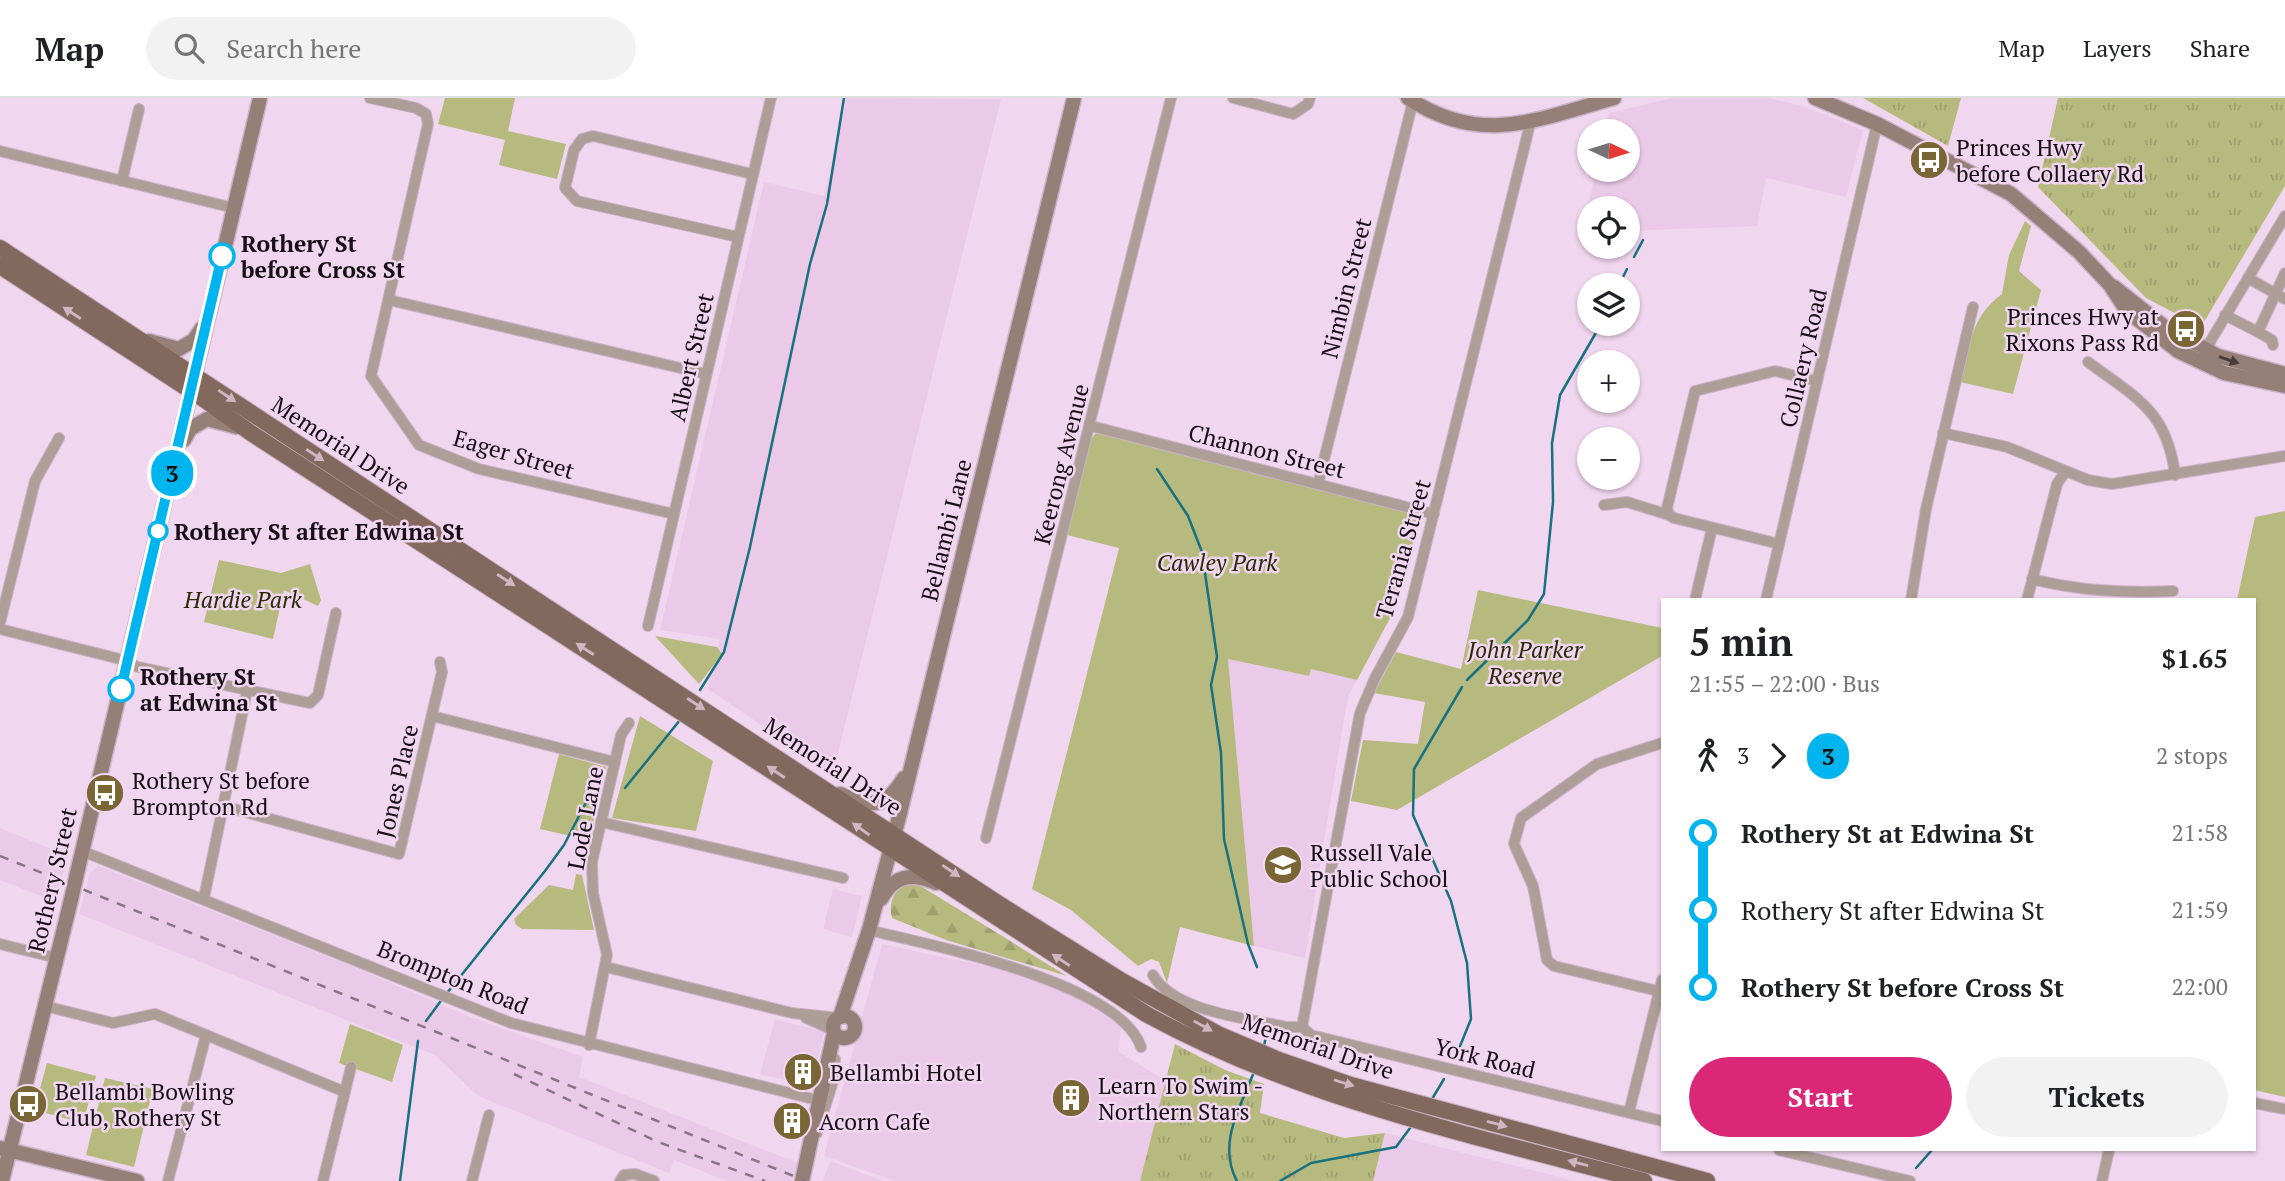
<!DOCTYPE html>
<meta charset="utf-8">
<style>
:root{--surface:#fff;--page:#f2f2f2;--text:#202124;--muted:#757577;--line:#e0e0e0;--accent:#db2777}
body{margin:0;font-family:"PT Serif",serif;background:var(--page);color:var(--text);height:100vh;display:flex;flex-direction:column;font-size:26px;white-space:nowrap}
*{box-sizing:border-box;margin:0}
p{font-size:23px;color:var(--muted)}
.icon{flex:none;width:38px;height:38px;fill:none;stroke:currentColor;stroke-width:2;stroke-linecap:round;stroke-linejoin:round}
.map{position:relative;flex:1;overflow:hidden}
.drawer{position:absolute;left:1661px;top:500px;width:595px;height:553px;display:flex;flex-direction:column;background:var(--surface);border-radius:0px;box-shadow:0 2px 5px #0004}
.drawer>*{flex:none}
.badge{padding:0 14px;border-radius:23px;font-size:24px;line-height:46px}
.needle{width:46px;rotate:94deg}
.controls{position:absolute;left:1577px;top:21px;display:grid;gap:14px}
.controls a{display:grid;place-items:center;width:63px;height:63px;border-radius:50%;background:var(--surface);box-shadow:0 2px 5px #0004;font-size:35px}
.map>.badge{position:absolute;translate:-50% -50%;box-shadow:0 0 0 4px #fff}
.legs{display:flex;align-items:center;gap:10px;height:77px;padding:0 28px;font-size:23px}
.legs p{margin-inline-start:auto}
.head{display:flex;align-items:center;justify-content:space-between;height:119px;padding:0 28px}
h1{font-size:38px;font-weight:800;line-height:52px}
.primary-button{display:flex;gap:14px;margin-top:auto;padding:14px 28px}
.primary-button a{flex:1;height:80px;border-radius:42px;background:var(--accent);color:#fff;font-size:28px;font-weight:800;line-height:80px;text-align:center}
.primary-button a+a{background:var(--page);color:var(--text)}
ul{padding:0 28px;list-style:none}
li{display:flex;align-items:center;gap:24px;height:77px;font-size:26px}
li i{display:grid;place-items:center;width:10px;height:100%;margin:0 9px;background:currentColor}
li i::after{content:'';width:18px;height:18px;margin:-9px;border:5px solid;border-radius:50%;background:var(--surface)}
li p{margin-inline-start:auto}
li:first-child i{background:linear-gradient(#0000 50%,currentColor 0)}
li:last-child i{background:linear-gradient(currentColor 50%,#0000 0)}
header{display:flex;align-items:center;gap:42px;box-sizing:border-box;height:98px;padding:0 35px;background:var(--surface);border-bottom:2px solid var(--line)}
header strong{font-size:33px}
nav{display:flex;gap:38px;margin-inline-start:auto;font-size:24px}
.search{width:490px;height:63px;background:var(--page);display:flex;align-items:center;gap:18px;box-sizing:border-box;padding:0 24px;border-radius:38px;color:var(--muted);font-size:26px}
.map>svg:first-child{display:block}
</style>
<header>
<strong>Map</strong>
<div class="search"><svg class="icon" aria-label="search" viewBox="0 0 24 24"><circle cx="10" cy="10" r="6"/><path d="M15 15l6 6"/></svg>Search here</div>
<nav><a>Map</a><a>Layers</a><a>Share</a></nav>
</header>
<div class="map">
<svg width="2285" height="1083" viewBox="0 0 2285 1083">
<defs>
<pattern id="grass-tufts" width="24" height="20" patternUnits="userSpaceOnUse" patternTransform="scale(1.75)"><rect width="24" height="20" fill="#b7ba7f"/><path d="M3 7l-1-3M5 7V3M7 7l1-3M15 17l-1-3M17 17v-4M19 17l1-3" fill="none" stroke="#9d9f6d"/></pattern>
<pattern id="forest-firs" width="22" height="20" patternUnits="userSpaceOnUse" patternTransform="scale(1.75)"><rect width="22" height="20" fill="#b7ba7f"/><path d="M5 1l3.5 6h-7zM16 11l3.5 6h-7z" fill="#9d9f6d"/></pattern>
</defs>
<rect width="100%" height="100%" fill="#f1d6ef"/>
<g fill="#ebcae9">
<polygon points="847,0 1001,1 833,675 708,591 720,541 660,532 764,84 824,98"/>
<polygon points="1672,0 1769,0 1803,8 1863,32 1846,99 1766,80 1757,128 1628,133 1628,110 1589,110 1589,135 1582,136 1596,72 1628,72 1628,33 1605,33 1609,15"/>
<polygon points="1228,561 1308,578 1310,570 1357,582 1349,596 1345,615 1305,860 1254,848"/>
<polygon points="0,730 68,758 56,804 0,782"/>
<polygon points="98,768 356,870 470,919 583,959 579,979 798,1065 792,1083 727,1083 674,1062 669,1075 478,998 435,957 79,816 90,775"/>
<polygon points="833,791 862,798 852,839 823,831"/>
<polygon points="882,846 994,870 1064,892 1121,928 1119,954 1166,983 1140,1083 895,1083 824,1058"/>
<polygon points="775,921 824,934 811,988 760,976"/>
<polygon points="1385,1035 1575,1083 1373,1083"/>
<polygon points="831,1063 883,1083 822,1083"/>
</g>
<g fill="url(#grass-tufts)">
<polygon points="1863,0 1961,0 1948,48"/>
<polygon points="2058,0 2285,0 2285,88 2201,229 2146,200 2038,89"/>
<polygon points="1175,946 1225,972 1264,986 1260,1015 1344,1040 1385,1035 1373,1083 1140,1083"/>
</g>
<path fill="url(#forest-firs)" d="M905,786L919,787L1067,878L946,842L892,820C888,806 893,794 905,786Z"/>
<g fill="#b7ba7f">
<polygon points="445,0 515,0 508,33 566,46 557,81 499,67 505,42 438,26"/>
<path d="M2025,123L2031,128L2019,173L2041,192L2013,296L1960,284C1968,250 1972,217 2002,196L2009,157Z"/>
<polygon points="1096,335 1404,410 1420,418 1397,507 1357,582 1311,571 1309,578 1228,561 1254,848 1180,829 1167,885 1159,864 1151,861 1138,868 1071,812 1032,791 1119,450 1067,437 1090,342"/>
<polygon points="2285,413 2285,999 2254,992 2254,502 2237,502 2255,419"/>
<polygon points="219,462 281,475 310,466 321,502 318,508 284,492 273,541 204,524"/>
<polygon points="1478,492 1662,530 1662,558 1397,712 1351,703 1363,642 1418,646 1425,604 1374,595 1396,554 1461,571"/>
<polygon points="655,538 717,549 722,556 699,586"/>
<polygon points="640,618 713,663 696,733 612,720"/>
<polygon points="559,656 606,669 589,742 540,731"/>
<polygon points="576,776 582,777 594,832 522,831 516,827 514,821 549,787 573,792"/>
<polygon points="350,926 403,947 392,984 339,965"/>
<polygon points="47,965 96,978 83,1025 34,1012"/>
<polygon points="105,980 153,991 134,1069 86,1057"/>
</g>
<g fill="none" stroke-linecap="round" stroke-linejoin="round">
<g stroke="#18717f" stroke-width="2.5">
<polyline points="1634,159 1643,142"/>
<polyline points="1619,187 1627,171"/>
<polyline points="1157,371 1188,418 1202,454 1217,559 1211,587 1221,655 1224,741 1248,846 1257,869"/>
<polyline points="1467,582 1528,522 1544,496 1553,404 1552,345 1560,297 1601,226"/>
<polyline points="700,592 724,554 750,449 810,166 827,106 844,0"/>
<polyline points="625,690 680,622"/>
<polyline points="447,895 545,773 564,747 590,697"/>
<polyline points="426,923 443,900"/>
<polyline points="1264,948 1266,938"/>
<polyline points="1456,958 1471,921 1467,865 1451,803 1413,717 1414,671 1462,589"/>
<polyline points="1432,1001 1444,981"/>
<polyline points="1916,1070 1932,1052"/>
<polyline points="400,1083 418,943"/>
<path d="M1237,1083C1217,1046 1240,1010 1254,974"/>
<polyline points="1280,1083 1311,1065 1396,1049 1413,1026"/>
</g>
<g stroke="#cab2c8" stroke-width="12">
<g id="street">
<polyline points="370,0 416,10 426,16 428,26 371,278 419,347 479,371 674,416"/>
<polyline points="1233,0 1293,16 1308,6 1310,0"/>
<polyline points="0,53 234,110"/>
<polyline points="122,83 139,11"/>
<polyline points="738,139 577,103 565,90 574,52 582,41 593,38 752,76"/>
<polyline points="2248,180 2285,201"/>
<polyline points="389,202 706,276"/>
<polyline points="2225,217 2258,234 2285,175"/>
<polyline points="2258,234 2272,242 2273,247"/>
<polyline points="2204,254 2285,118"/>
<path d="M2088,264C2136,300 2167,312 2175,377"/>
<polyline points="1091,328 1434,416"/>
<polyline points="1943,335 2007,349 2088,382 2112,386 2285,358"/>
<polyline points="1318,386 1413,3"/>
<polyline points="1604,407 1627,404 1669,417"/>
<polyline points="1779,446 1674,420 1669,417 1667,410 1695,293 1775,273 1817,283"/>
<path d="M2032,481C2080,493 2124,495 2173,493"/>
<polyline points="1695,502 1712,430"/>
<polyline points="1766,502 1877,26"/>
<polyline points="1911,502 1926,411 1973,209"/>
<polyline points="2027,502 2057,386 2065,374"/>
<polyline points="0,525 35,383 59,340"/>
<polyline points="648,528 771,0"/>
<polyline points="0,531 120,561 138,569 310,605 318,597 336,515"/>
<polyline points="432,618 615,664"/>
<polyline points="223,708 399,756 442,574 440,564"/>
<polyline points="601,724 843,780"/>
<polyline points="986,740 1171,0"/>
<polyline points="82,753 511,925 821,1003"/>
<polyline points="204,800 247,593"/>
<path d="M869,832C933,848 1119,884 1141,949"/>
<polyline points="0,846 57,860"/>
<polyline points="606,869 792,915 839,920"/>
<path d="M1153,877C1174,914 1247,920 1286,929H1302"/>
<polyline points="1658,893 1554,868 1547,862 1533,788 1514,746 1521,720 1597,666 1662,645"/>
<polyline points="45,908 113,925 155,916 345,994"/>
<polyline points="806,920 833,932"/>
<polyline points="1302,929 1360,615 1375,580 1408,519 1531,22"/>
<polyline points="1302,929 1311,937 1662,1023"/>
<polyline points="589,947 607,857 593,795 592,764 621,637 629,625"/>
<polyline points="2254,1005 2285,1011"/>
<polyline points="1629,1014 1662,882"/>
<polyline points="817,1035 834,980 835,961"/>
<polyline points="1779,1052 1910,1083"/>
<polyline points="168,1083 206,937"/>
<polyline points="323,1083 351,969"/>
<polyline points="472,1083 489,1017"/>
<polyline points="620,1083 624,1077 635,1076 654,1083"/>
<polyline points="2102,1083 2109,1052"/>
</g>
</g>
<g stroke="#cab2c8" stroke-width="17">
<g id="secondary">
<path d="M1408,0C1481,49 1538,21 1614,0"/>
<polyline points="1815,0 1877,26 2011,96 2079,154 2110,187 2127,213 2178,253 2224,275 2285,288"/>
<polyline points="2114,189 2162,227 2218,258 2285,276"/>
<polyline points="149,243 179,251 194,242 202,230"/>
<polyline points="184,342 190,331 207,321 237,329"/>
<path d="M840,696C872,709 884,712 904,680"/>
<polyline points="78,771 260,0"/>
<path d="M881,801C894,777 912,774 936,785"/>
<circle cx="844" cy="929" r="11"/>
<polyline points="840,919 869,832 899,719 1074,0"/>
<polyline points="0,1050 137,1083"/>
<polyline points="2,1083 70,806"/>
<polyline points="802,1083 834,935"/>
</g>
</g>
<g stroke="#cab2c8" stroke-width="18">
<g id="primary">
<polyline points="0,150 999,806 1122,883 1218,936 1279,962 1351,987 1707,1083"/>
<path d="M0,168L202,300L251,335L1146,916C1301,1001 1475,1038 1644,1083"/>
</g>
</g>
<use href="#street" stroke="#ae9e98" stroke-width="10"/>
<use href="#secondary" stroke="#957f76" stroke-width="14"/>
<use href="#primary" stroke="#83685d" stroke-width="16"/>
<g stroke="#887687" stroke-width="2.5" stroke-dasharray="9 9" stroke-linecap="butt">
<polyline points="0,758 806,1083"/>
<polyline points="514,976 658,1044 765,1083"/>
</g>
<g stroke="#cab2c8" stroke-width="17" stroke-linecap="butt">
<polyline id="secondary-bridge" points="70,806 78,771"/>
</g>
<use href="#secondary-bridge" stroke="#957f76" stroke-width="14"/>
</g>
<defs><path id="oneway-solid" d="M-6-.8H1V-3.2L6.5 0L1 3.2V.8H-6Z" transform="scale(1.75)"/></defs>
<g fill="#d0b5c3">
<use href="#oneway-solid" transform="translate(72 215) rotate(-147)"/>
<use href="#oneway-solid" transform="translate(227 298) rotate(34)"/>
<use href="#oneway-solid" transform="translate(315 357) rotate(33)"/>
<use href="#oneway-solid" transform="translate(506 482) rotate(33)"/>
<use href="#oneway-solid" transform="translate(585 551) rotate(-147)"/>
<use href="#oneway-solid" transform="translate(696 606) rotate(33)"/>
<use href="#oneway-solid" transform="translate(776 674) rotate(-147)"/>
<use href="#oneway-solid" transform="translate(861 731) rotate(-145)"/>
<use href="#oneway-solid" transform="translate(951 773) rotate(34)"/>
<use href="#oneway-solid" transform="translate(1061 862) rotate(-147)"/>
<use href="#oneway-solid" transform="translate(1203 928) rotate(29)"/>
<use href="#oneway-solid" transform="translate(1344 985) rotate(17)"/>
<use href="#oneway-solid" transform="translate(1497 1026) rotate(15)"/>
<use href="#oneway-solid" transform="translate(1578 1065) rotate(-165)"/>
</g>
<use fill="#493b3d" href="#oneway-solid" transform="translate(2229 262) rotate(19)"/>
<g fill="none" stroke-linecap="round" stroke-linejoin="round">
<g stroke="#fff" stroke-width="16">
<polyline id="line-1" points="121,591 222,158"/>
</g>
<use href="#line-1" stroke="#00b5ef" stroke-width="10"/>
</g>
<defs>
<g id="bus-disc" transform="scale(2.0125)"><circle r="9.5" fill="#7a6534" stroke="#f1d6ef"/><path d="M-5-6H5V4H4V6H2V4H-2V6H-4V4H-5ZM-3.5-4V0h7V-4ZM-3.5 1.2v1.5H-2V1.2ZM2 1.2v1.5H3.5V1.2Z" fill="#fff"/></g>
<g id="school-disc" transform="scale(2.0125)"><circle r="9.5" fill="#7a6534" stroke="#f1d6ef"/><path d="M0-5L7-2L0 1L-7-2ZM-4 1L0 2.5L4 1V4Q0 6-4 4Z" fill="#fff"/></g>
<g id="building-disc" transform="scale(2.0125)"><circle r="9.5" fill="#7a6534" stroke="#f1d6ef"/><path d="M-4-6H4V6H1V3H-1V6H-4ZM-2.5-4.3h1.7v1.8h-1.7ZM.8-4.3h1.7v1.8H.8ZM-2.5-1h1.7V.8h-1.7ZM.8-1h1.7V.8H.8Z" fill="#fff"/></g>
</defs>
<g fill-rule="evenodd">
<use href="#bus-disc" x="1929" y="62"/>
<use href="#bus-disc" x="2186" y="231"/>
<use href="#bus-disc" x="105" y="695"/>
<use href="#school-disc" x="1283" y="767"/>
<use href="#building-disc" x="803" y="974"/>
<use href="#building-disc" x="1071" y="1000"/>
<use href="#bus-disc" x="28" y="1006"/>
<use href="#building-disc" x="792" y="1023"/>
</g>
<g fill="#fff" stroke="#00b5ef" stroke-width="3.5">
<circle cx="222" cy="158" r="12"/>
<circle cx="158" cy="433" r="9"/>
<circle cx="121" cy="591" r="12"/>
</g>
<g text-anchor="middle" dominant-baseline="central" stroke-width="5" stroke-linejoin="round" paint-order="stroke">
<g font-size="23" fill="#170e17" stroke="#f1d6ef" text-anchor="start">
<text x="1956" y="49">Princes Hwy<tspan x="1956" dy="26">before Collaery Rd</tspan></text>
<text x="2159" y="218" text-anchor="end">Princes Hwy at<tspan x="2159" dy="26">Rixons Pass Rd</tspan></text>
<text x="132" y="682">Rothery St before<tspan x="132" dy="26">Brompton Rd</tspan></text>
<text x="1310" y="754">Russell Vale<tspan x="1310" dy="26">Public School</tspan></text>
<text x="830" y="974">Bellambi Hotel</text>
<text x="1098" y="987">Learn To Swim -<tspan x="1098" dy="26">Northern Stars</tspan></text>
<text x="55" y="993">Bellambi Bowling<tspan x="55" dy="26">Club, Rothery St</tspan></text>
<text x="819" y="1023">Acorn Cafe</text>
</g>
<g font-size="23" font-weight="bold" fill="#170e17" stroke="#f1d6ef" text-anchor="start">
<text x="241" y="145">Rothery St<tspan x="241" dy="26">before Cross St</tspan></text>
<text x="174" y="433">Rothery St after Edwina St</text>
<text x="140" y="578">Rothery St<tspan x="140" dy="26">at Edwina St</tspan></text>
</g>
<g font-size="23" fill="#170e17" stroke="#f1d6ef">
<text transform="translate(1346 190) rotate(-76)">Nimbin Street</text>
<text transform="translate(691 259) rotate(-77)">Albert Street</text>
<text transform="translate(1803 260) rotate(-77)">Collaery Road</text>
<text transform="translate(341 347) rotate(33)">Memorial Drive</text>
<text transform="translate(1267 353) rotate(14)">Channon Street</text>
<text transform="translate(514 356) rotate(16)">Eager Street</text>
<text transform="translate(1061 366) rotate(-76)">Keerong Avenue</text>
<text transform="translate(946 432) rotate(-76)">Bellambi Lane</text>
<text transform="translate(1403 451) rotate(-74)">Terania Street</text>
<text transform="translate(833 668) rotate(33)">Memorial Drive</text>
<text transform="translate(397 683) rotate(-77)">Jones Place</text>
<text transform="translate(585 720) rotate(-79)">Lode Lane</text>
<text transform="translate(52 782) rotate(-77)">Rothery Street</text>
<text transform="translate(453 879) rotate(22)">Brompton Road</text>
<text transform="translate(1318 948) rotate(19)">Memorial Drive</text>
<text transform="translate(1485 960) rotate(14)">York Road</text>
</g>
<g font-size="23" font-style="italic" fill="#2b2b07" stroke="#f1d6ef">
<text x="1217" y="464">Cawley Park</text>
<text x="243" y="501">Hardie Park</text>
<text x="1525" y="551">John Parker<tspan x="1525" dy="26">Reserve</tspan></text>
</g>
</g>
</svg>
<div class="controls">
<a><svg class="needle" viewBox="-14 -14 28 28"><path d="M0-13l5 13h-10z" fill="#e53935"/><path d="M0 13l5-13h-10z" fill="#757577"/></svg></a>
<a><svg class="icon" aria-label="locate" viewBox="0 0 24 24"><circle cx="12" cy="12" r="6"/><path d="M12 2v4M12 18v4M2 12h4M18 12h4"/></svg></a>
<a><svg class="icon" aria-label="layers" viewBox="0 0 24 24"><path d="M12 4l9 5-9 5-9-5zM3 14l9 5 9-5"/></svg></a>
<a>+</a>
<a>−</a>
</div>
<b class="badge" style="left:172px;top:375px;background:#00b5ef;color:#111">3</b>
<section class="drawer">
<div class="head"><div><h1>5 min</h1><p>21:55 – 22:00 · Bus</p></div><b>$1.65</b></div>
<div class="legs"><svg class="icon" aria-label="walk" viewBox="0 0 24 24"><circle cx="13" cy="4" r="2"/><path d="M13 8l-2 6 4 7M11 14l-3 7M7 12l3-4h3l4 4"/></svg>3<svg class="icon" aria-label="forward" viewBox="0 0 24 24"><path d="M9 5l7 7-7 7"/></svg><b class="badge" style="background:#00b5ef;color:#111">3</b><p>2 stops</p></div>
<ul>
<li><i style="color:#00b5ef"></i><b>Rothery St at Edwina St</b><p>21:58</p></li>
<li><i style="color:#00b5ef"></i><span>Rothery St after Edwina St</span><p>21:59</p></li>
<li><i style="color:#00b5ef"></i><b>Rothery St before Cross St</b><p>22:00</p></li>
</ul>
<div class="primary-button"><a>Start</a><a>Tickets</a></div>
</section>
</div>
